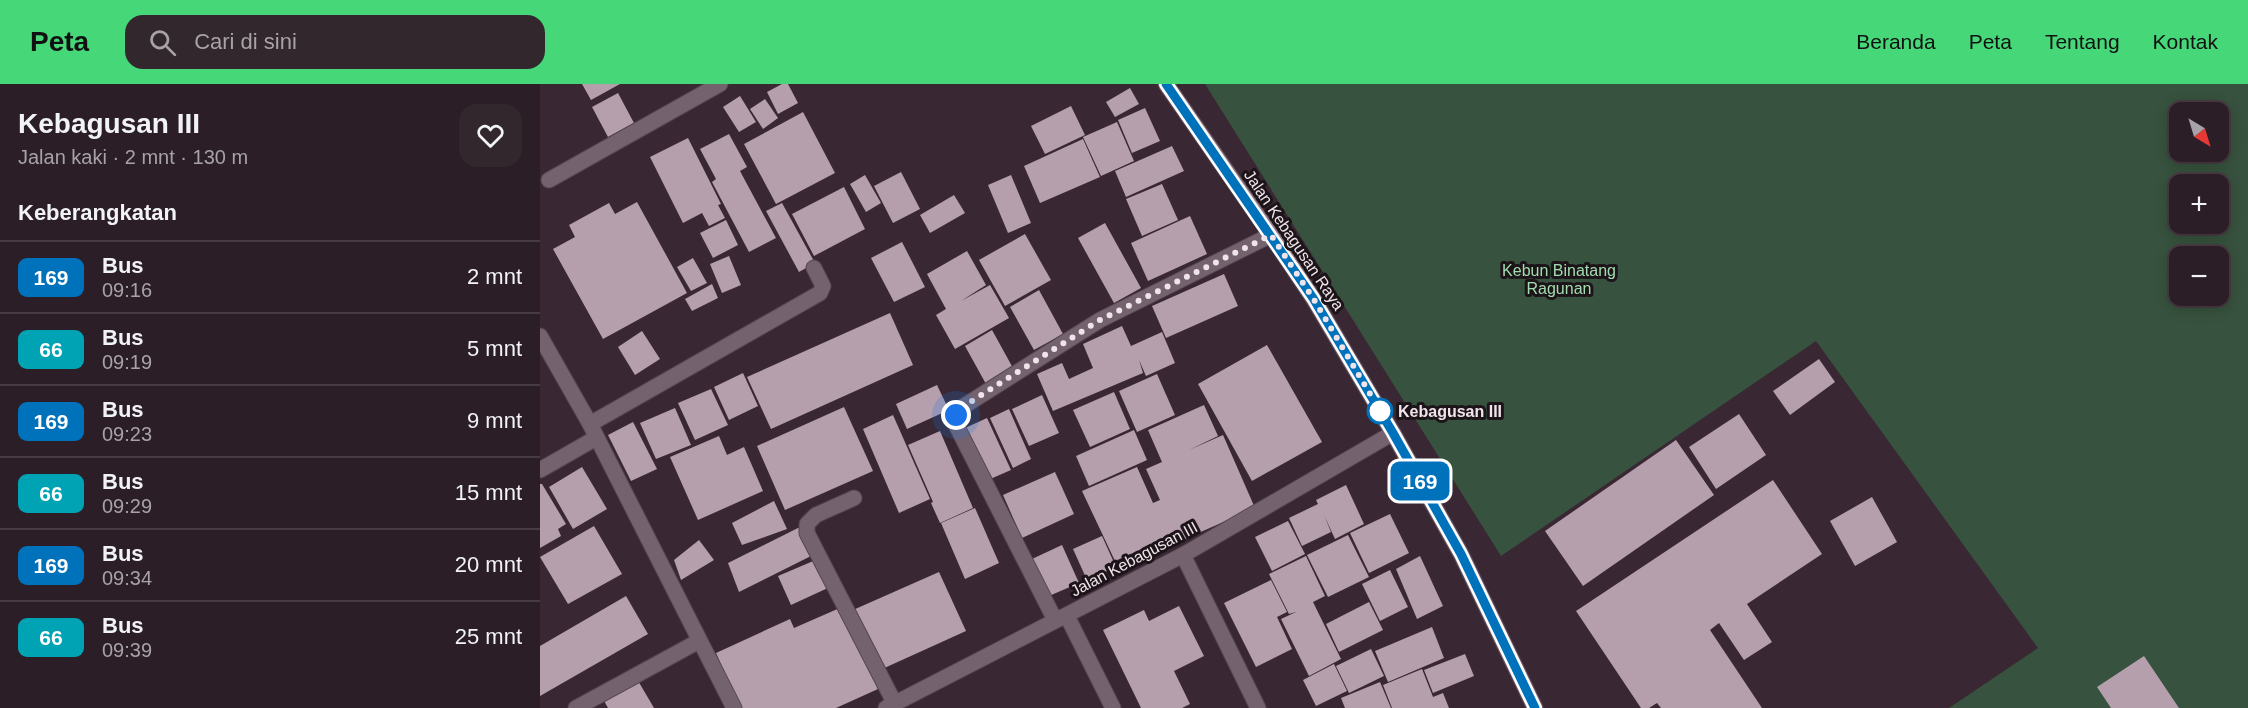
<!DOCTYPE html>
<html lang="id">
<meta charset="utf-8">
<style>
:root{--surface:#2b1e26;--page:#33272e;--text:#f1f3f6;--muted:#a6a2a7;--line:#473c43;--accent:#46d779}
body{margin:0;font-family:Arial,sans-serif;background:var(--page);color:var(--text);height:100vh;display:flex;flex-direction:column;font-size:22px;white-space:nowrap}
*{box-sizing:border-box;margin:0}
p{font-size:20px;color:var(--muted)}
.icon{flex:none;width:33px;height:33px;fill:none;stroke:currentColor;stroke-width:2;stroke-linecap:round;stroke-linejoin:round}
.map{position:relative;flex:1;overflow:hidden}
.details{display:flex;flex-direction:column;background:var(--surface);width:540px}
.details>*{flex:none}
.badge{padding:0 12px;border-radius:9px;font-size:21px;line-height:39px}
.needle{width:39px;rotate:142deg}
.fabs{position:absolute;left:1629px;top:18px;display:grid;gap:12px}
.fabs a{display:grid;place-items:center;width:60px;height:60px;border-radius:12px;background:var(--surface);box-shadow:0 3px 15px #0003,0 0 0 2px var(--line);font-size:30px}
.you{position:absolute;width:30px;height:30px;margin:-15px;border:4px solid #fff;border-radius:50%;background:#1a73e8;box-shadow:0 0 0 9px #1a73e833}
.map>.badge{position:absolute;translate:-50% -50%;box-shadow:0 0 0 3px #fff}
h2{padding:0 18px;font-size:22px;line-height:54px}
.round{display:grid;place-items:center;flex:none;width:63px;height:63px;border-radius:18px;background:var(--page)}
.headline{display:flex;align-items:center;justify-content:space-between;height:102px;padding:0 18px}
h1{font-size:28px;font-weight:600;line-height:45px}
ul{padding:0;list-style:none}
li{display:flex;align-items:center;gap:18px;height:72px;padding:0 18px;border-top:2px solid var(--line)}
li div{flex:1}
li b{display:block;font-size:22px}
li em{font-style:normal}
li .badge{min-width:66px;font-weight:700;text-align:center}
header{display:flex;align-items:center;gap:36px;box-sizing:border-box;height:84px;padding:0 30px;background:var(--accent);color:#111}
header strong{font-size:28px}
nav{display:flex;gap:33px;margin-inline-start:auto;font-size:21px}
.search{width:420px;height:54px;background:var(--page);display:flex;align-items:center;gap:15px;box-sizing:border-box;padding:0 21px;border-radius:18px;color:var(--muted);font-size:22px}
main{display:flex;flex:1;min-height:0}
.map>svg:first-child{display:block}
</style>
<header>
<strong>Peta</strong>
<div class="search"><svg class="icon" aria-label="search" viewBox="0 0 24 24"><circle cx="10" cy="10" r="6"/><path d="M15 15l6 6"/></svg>Cari di sini</div>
<nav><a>Beranda</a><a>Peta</a><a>Tentang</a><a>Kontak</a></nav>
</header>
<main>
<section class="details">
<div class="headline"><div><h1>Kebagusan III</h1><p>Jalan kaki · 2 mnt · 130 m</p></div><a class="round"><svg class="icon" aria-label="heart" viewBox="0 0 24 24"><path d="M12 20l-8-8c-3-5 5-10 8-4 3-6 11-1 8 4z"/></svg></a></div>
<h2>Keberangkatan</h2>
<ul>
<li><span class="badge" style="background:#0072bc;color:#fff">169</span><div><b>Bus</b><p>09:16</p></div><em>2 mnt</em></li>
<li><span class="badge" style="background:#00a3b4;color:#fff">66</span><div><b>Bus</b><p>09:19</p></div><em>5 mnt</em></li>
<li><span class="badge" style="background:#0072bc;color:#fff">169</span><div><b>Bus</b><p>09:23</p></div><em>9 mnt</em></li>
<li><span class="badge" style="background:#00a3b4;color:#fff">66</span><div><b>Bus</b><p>09:29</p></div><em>15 mnt</em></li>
<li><span class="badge" style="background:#0072bc;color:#fff">169</span><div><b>Bus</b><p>09:34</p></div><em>20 mnt</em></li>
<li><span class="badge" style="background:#00a3b4;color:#fff">66</span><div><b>Bus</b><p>09:39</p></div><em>25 mnt</em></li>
</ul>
</section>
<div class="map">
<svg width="1708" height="624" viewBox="0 0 1708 624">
<rect width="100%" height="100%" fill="#392833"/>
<path fill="#37523e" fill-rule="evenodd" d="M665,0H1708V624H1409L1498,564L1276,257L961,472ZM1640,28H1678V68H1640ZM1640,100H1678V140H1640ZM1640,172H1678V212H1640Z"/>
<g fill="#b59fac">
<polygon points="42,0 80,0 51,16"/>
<polygon points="242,0 248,0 258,19 238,30 227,8"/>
<polygon points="590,4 599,20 575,33 566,18"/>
<polygon points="78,9 94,39 68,53 52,23"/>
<polygon points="200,12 216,38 199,48 183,23"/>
<polygon points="225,15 238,34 223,45 210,25"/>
<polygon points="531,22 545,51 505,70 491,42"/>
<polygon points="605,24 620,57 592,69 578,36"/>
<polygon points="263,28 295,89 236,120 204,60"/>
<polygon points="577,38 594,77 561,92 543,53"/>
<polygon points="189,50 207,83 200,87 236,154 209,168 172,98 176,95 160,65"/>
<polygon points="148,54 181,120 178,121 185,134 169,142 162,129 143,139 110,73"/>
<polygon points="543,55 560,93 500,119 484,82"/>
<polygon points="632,62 644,87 586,113 575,87"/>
<polygon points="361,88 380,125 353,139 334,102"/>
<polygon points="325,91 341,119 326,128 310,100"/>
<polygon points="471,91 491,139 468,149 448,101"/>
<polygon points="622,100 638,136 602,152 586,115"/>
<polygon points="304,103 325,145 274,172 252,130"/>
<polygon points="414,111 425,129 390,149 380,131"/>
<polygon points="97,118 147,209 63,255 13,165 35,153 29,141 69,119 75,130"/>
<polygon points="242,119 275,179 259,188 226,127"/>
<polygon points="650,132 667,170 608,197 591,159"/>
<polygon points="186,136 198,161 173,174 160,149"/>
<polygon points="565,139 601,204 574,219 538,154"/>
<polygon points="485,150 511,196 465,222 439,176"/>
<polygon points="362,158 385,203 354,218 331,174"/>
<polygon points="427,167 446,201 421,217 450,201 469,234 415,265 396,231 406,225 387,190"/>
<polygon points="189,172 201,201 182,209 170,180"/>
<polygon points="153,174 167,199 151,207 137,183"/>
<polygon points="684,190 698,222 626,254 612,222"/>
<polygon points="172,200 178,214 152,227 145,215"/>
<polygon points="499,206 523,250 494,266 470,223"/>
<polygon points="350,229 373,281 231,345 207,293"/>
<polygon points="582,242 591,262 622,248 635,279 606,292 599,276 603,289 513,327 497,290 522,279 529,295 553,284 543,260"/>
<polygon points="452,246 473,284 446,300 425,262"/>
<polygon points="102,247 120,275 95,291 78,263"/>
<polygon points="727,261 782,358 712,397 658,300"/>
<polygon points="1279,275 1295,298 1250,331 1233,307"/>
<polygon points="203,289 218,322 189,336 174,303"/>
<polygon points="617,290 635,331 597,348 579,307"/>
<polygon points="397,301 409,326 367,345 356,320"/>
<polygon points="171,305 188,341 155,356 138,319"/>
<polygon points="574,308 590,345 550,363 533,326"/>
<polygon points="502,311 519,349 489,362 472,325"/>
<polygon points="664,321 678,352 649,366 683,351 715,424 638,458 635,450 575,477 542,407 597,383 613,419 620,416 606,385 622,378 608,346"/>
<polygon points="304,323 333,387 245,426 217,362"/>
<polygon points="135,324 151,361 116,375 100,339"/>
<polygon points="469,325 491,375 473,384 450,334"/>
<polygon points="1199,330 1226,371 1176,405 1149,363"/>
<polygon points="353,331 390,415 359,429 323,345"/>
<polygon points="447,334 471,386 448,396 425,344"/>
<polygon points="93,338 117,385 91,397 68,351"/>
<polygon points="594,346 607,376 549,402 536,372"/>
<polygon points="400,347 433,424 400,439 391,419 393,418 368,361"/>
<polygon points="179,352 187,371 204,363 223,407 158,436 130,373"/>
<polygon points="1136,356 1174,411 1043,502 1005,447"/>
<polygon points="42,383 67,425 33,445 9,403"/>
<polygon points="515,388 534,430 482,454 463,411"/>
<polygon points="1233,396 1282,470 1207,520 1232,558 1204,576 1179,539 1170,546 1222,624 1121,624 1117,619 1109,624 1101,624 1036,527"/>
<polygon points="0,400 2,400 26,440 18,445 21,452 0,464"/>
<polygon points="806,401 824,440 795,455 784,431 791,448 762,462 749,434 778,420 776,416"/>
<polygon points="1332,413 1357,458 1315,482 1290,437"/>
<polygon points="234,417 247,445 202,461 192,439"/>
<polygon points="435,424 459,479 425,495 401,439"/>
<polygon points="850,430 869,469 829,489 810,449"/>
<polygon points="748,437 765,470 732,487 715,453"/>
<polygon points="54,442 82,490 28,520 0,473"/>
<polygon points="260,443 273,471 199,508 188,479"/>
<polygon points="808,451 829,493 788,513 767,471"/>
<polygon points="562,452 576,483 547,496 533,465"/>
<polygon points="159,456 174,476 141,496 134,476"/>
<polygon points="522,461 539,499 509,512 492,475"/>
<polygon points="766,472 785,512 773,518 801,575 769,592 741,535 756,528 749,530 729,490"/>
<polygon points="880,472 903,522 877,535 856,485"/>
<polygon points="278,475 290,503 251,521 238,492"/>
<polygon points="850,486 868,523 840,537 822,500"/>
<polygon points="399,488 426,547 340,586 313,526"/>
<polygon points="731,496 747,528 737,533 752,565 716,583 684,519"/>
<polygon points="86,512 108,550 0,612 0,562"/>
<polygon points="829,518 843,546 799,568 786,540"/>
<polygon points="639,522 664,572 634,587 650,620 642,624 601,624 563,546 604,526 609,537"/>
<polygon points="302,523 338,605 296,624 200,624 176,569 250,535 254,544"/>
<polygon points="892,543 904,574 848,598 835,567"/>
<polygon points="831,565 844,592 809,609 796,582"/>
<polygon points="925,570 934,592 893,609 884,586"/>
<polygon points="1604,572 1639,624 1571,624 1557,603"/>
<polygon points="794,580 807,607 776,622 763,596"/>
<polygon points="882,585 893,613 903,609 909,624 852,624 843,601"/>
<polygon points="97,595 114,624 68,624 63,615"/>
<polygon points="840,598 851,624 805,624 801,614"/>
</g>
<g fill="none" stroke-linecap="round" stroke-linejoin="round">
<g stroke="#564650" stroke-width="17">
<g id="street">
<polyline points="9,96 180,0"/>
<polyline points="0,252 50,340 194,624"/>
<polyline points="50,340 280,209 283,202 274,184"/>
<polyline points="0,386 56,354"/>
<polyline points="314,414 276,431 267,440 267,449 355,620"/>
<polyline points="643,471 718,624"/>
<polyline points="527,532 573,624"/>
<polyline points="515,536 416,341 416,331 424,322 560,236 731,151"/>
<polyline points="36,624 159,557"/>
<polyline points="346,624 643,471 853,349"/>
</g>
</g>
<g stroke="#564650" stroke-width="17">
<polyline id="secondary" points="626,0 731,151 773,214 853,349 921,470 995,624"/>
</g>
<use href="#street" stroke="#74636e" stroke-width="15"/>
<use href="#secondary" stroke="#9b8191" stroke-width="15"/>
</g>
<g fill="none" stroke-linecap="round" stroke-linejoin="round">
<g stroke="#fff" stroke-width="14">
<polyline id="line" points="626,0 773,214 853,349 921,470 995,624"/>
</g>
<use href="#line" stroke="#0072bc" stroke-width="9"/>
<polyline stroke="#f0e4eb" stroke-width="6" stroke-dasharray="0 10.8" points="416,331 424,322 560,236 731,151 773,214 842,330 840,327"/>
</g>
<circle fill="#fff" stroke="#0072bc" stroke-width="3" cx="840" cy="327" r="12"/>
<g text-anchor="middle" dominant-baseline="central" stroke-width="6" stroke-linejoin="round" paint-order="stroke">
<g font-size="16" fill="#f0e4eb" stroke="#1c1419">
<text transform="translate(754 156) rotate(56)">Jalan Kebagusan Raya</text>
<text transform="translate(594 475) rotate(-28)">Jalan Kebagusan III</text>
</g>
<g font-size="16" fill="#a1ddaf" stroke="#1c1419">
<text x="1019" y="186">Kebun Binatang<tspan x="1019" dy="18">Ragunan</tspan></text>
</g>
<g font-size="16" font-weight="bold" fill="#f0e4eb" stroke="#1c1419" text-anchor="start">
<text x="858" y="327">Kebagusan III</text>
</g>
</g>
</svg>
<div class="fabs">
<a><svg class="needle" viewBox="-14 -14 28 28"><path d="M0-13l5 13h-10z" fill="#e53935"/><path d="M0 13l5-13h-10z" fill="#a6a2a7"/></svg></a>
<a>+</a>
<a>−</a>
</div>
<div class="you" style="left:416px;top:331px"></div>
<b class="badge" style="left:880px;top:397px;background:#0072bc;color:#fff">169</b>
</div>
</main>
